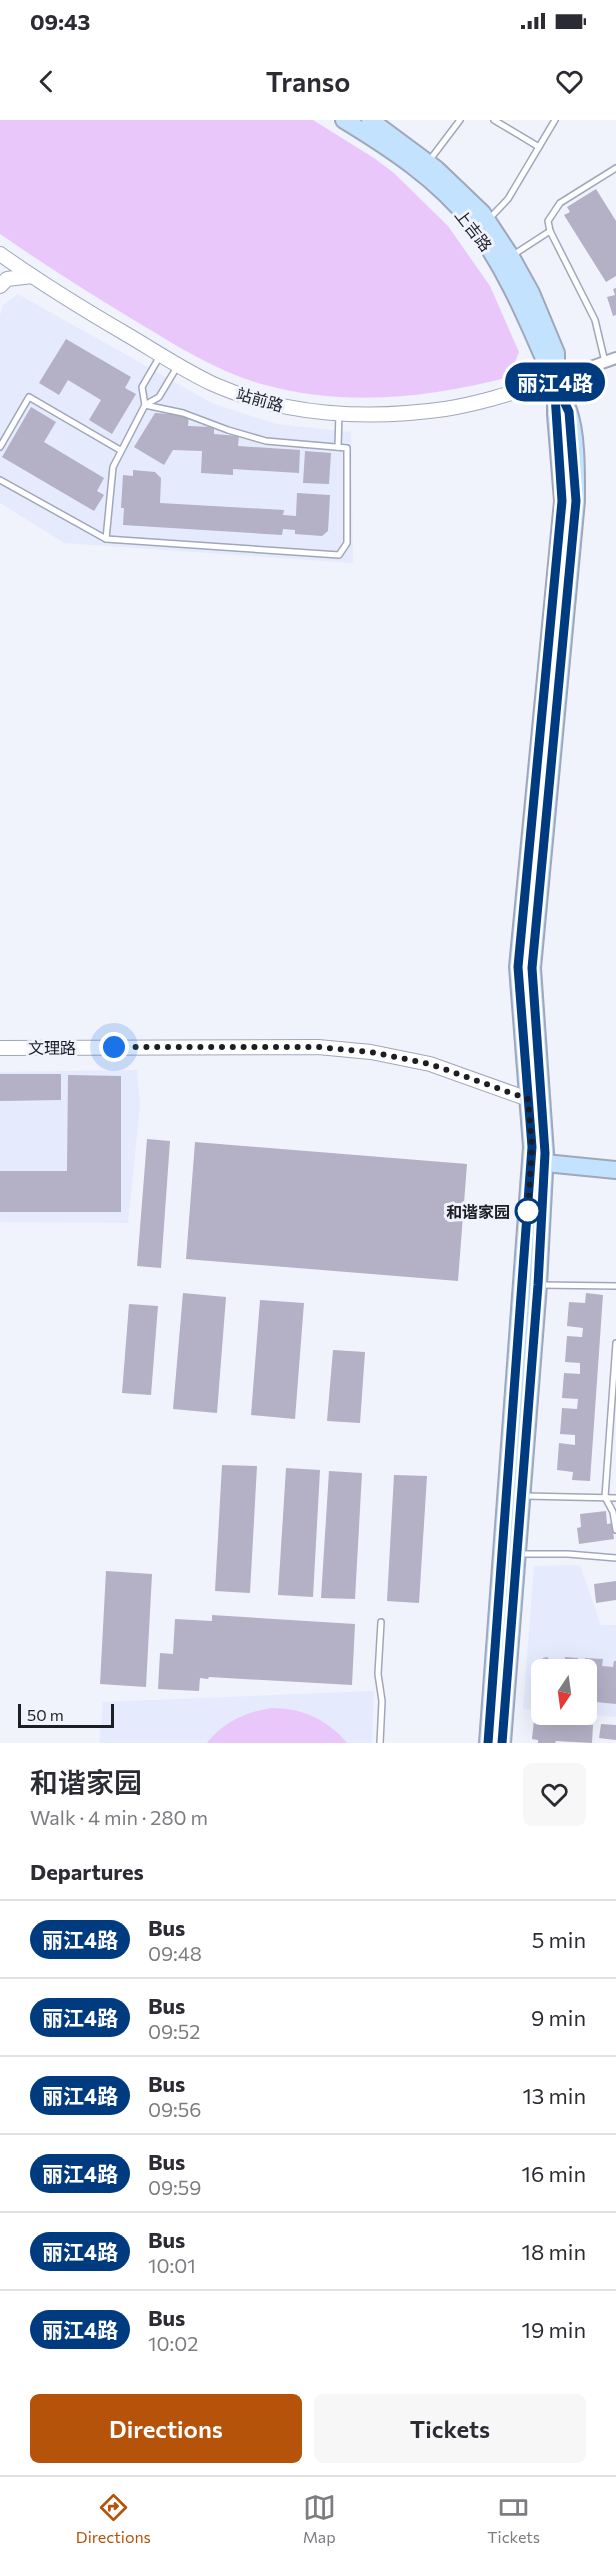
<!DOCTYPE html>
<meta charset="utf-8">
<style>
:root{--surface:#fff;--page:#f7f7f7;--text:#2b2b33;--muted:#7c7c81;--line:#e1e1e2;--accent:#b45309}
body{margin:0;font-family:Commissioner,"Noto Sans SC",sans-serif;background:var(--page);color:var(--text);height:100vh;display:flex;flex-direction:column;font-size:22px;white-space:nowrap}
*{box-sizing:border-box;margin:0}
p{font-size:20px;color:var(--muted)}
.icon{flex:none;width:33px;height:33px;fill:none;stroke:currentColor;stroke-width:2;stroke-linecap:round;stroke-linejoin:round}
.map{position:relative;height:1623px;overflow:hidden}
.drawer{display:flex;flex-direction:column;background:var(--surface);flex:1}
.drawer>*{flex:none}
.badge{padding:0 12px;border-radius:20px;font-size:21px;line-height:39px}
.needle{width:39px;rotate:193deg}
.buttons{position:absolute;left:531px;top:1539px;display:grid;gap:12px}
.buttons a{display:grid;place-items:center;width:66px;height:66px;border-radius:9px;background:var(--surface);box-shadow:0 6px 24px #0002;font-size:30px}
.scale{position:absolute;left:18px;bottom:15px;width:96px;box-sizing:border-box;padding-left:6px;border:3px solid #1c1e26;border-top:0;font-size:16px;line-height:21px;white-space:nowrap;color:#1c1e26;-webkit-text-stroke:4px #f0f3fc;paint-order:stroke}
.you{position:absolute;width:30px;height:30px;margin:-15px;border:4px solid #fff;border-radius:50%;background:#1a73e8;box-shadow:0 0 0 9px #1a73e833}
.map>.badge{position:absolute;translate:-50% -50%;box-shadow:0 0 0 3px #fff}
h2{padding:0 30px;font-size:22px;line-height:54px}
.round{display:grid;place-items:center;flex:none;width:63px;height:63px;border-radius:9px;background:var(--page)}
.summary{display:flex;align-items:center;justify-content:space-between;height:102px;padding:0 30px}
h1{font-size:28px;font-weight:600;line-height:45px}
.primary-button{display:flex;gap:12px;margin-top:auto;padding:12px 30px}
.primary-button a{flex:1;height:69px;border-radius:9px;background:var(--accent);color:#fff;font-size:24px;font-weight:600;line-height:69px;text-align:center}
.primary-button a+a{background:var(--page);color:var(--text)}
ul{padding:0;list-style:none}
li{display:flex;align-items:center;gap:18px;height:78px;padding:0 30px;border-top:2px solid var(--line)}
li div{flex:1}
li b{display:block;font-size:22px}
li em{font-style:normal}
li .badge{min-width:66px;font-weight:700;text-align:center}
.status{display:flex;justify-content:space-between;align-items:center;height:42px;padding:0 30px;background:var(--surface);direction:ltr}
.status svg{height:16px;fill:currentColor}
header{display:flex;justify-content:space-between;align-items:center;height:78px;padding:0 30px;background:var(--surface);font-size:27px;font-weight:600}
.tabs{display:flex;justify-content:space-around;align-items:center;height:84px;border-top:2px solid var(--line);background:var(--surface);font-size:16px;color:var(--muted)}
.tabs a{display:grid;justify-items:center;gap:3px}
.tabs .active{color:var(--accent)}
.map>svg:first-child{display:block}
</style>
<div class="status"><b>09:43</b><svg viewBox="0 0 49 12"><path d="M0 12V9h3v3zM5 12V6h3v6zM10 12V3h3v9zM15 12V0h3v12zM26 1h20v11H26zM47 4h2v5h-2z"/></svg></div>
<header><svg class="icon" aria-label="back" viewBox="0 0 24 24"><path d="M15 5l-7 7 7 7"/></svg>Transo<svg class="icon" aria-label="heart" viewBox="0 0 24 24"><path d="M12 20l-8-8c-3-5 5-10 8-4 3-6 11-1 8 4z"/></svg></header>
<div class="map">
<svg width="616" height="1623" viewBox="0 0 616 1623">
<rect width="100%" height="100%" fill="#f0f3fc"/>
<g fill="#e5ebfd">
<polygon points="18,174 212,283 276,304 351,312 353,443 64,423 0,383 0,195 3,185"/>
<polygon points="137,950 140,986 128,1103 0,1102 0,952"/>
<polygon points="580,1445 601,1505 616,1505 616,1597 586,1594 586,1550 542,1550 541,1591 523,1589 534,1446"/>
<polygon points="374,1571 372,1623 99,1623 103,1582"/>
</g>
<g fill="#eac7fb">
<path d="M0,0H313L374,38L394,53L448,106L490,166L519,232L509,257C429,278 346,287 265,265C220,253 182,229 142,205C94,176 46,146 0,114Z"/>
<path d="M271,1588C302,1588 327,1599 347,1623H207C223,1602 246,1592 271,1588Z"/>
</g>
<g fill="#b4b0c6">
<polygon points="596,69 616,101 616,156 606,162 564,95 570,92 567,87"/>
<polygon points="616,168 616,195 613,196 607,177 615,175 613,169"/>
<polygon points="66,219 131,257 125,268 136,274 112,314 89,300 101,280 68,260 59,275 39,263"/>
<polygon points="31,287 56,302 44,322 104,358 97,371 104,375 94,391 2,337"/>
<polygon points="155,293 189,295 188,306 214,307 214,314 239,316 238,326 300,330 299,353 233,349 233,355 201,353 202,331 173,330 164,345 134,327"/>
<polygon points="305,331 331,333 329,364 303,363"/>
<polygon points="133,350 155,352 161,358 160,383 284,390 283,395 296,396 297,373 330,375 328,411 322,416 295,414 295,410 283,409 282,415 123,405 124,388 121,388 123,355 133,356"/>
<polygon points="0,954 61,954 61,980 0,981"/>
<polygon points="68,955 121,956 121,1092 0,1092 0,1051 67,1051"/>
<polygon points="147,1019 170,1021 161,1148 137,1146"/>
<polygon points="195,1022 467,1044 458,1161 186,1139"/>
<polygon points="183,1173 226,1177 217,1293 173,1289"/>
<polygon points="586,1173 603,1175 590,1361 572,1360 573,1352 557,1350 559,1323 575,1325 575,1315 560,1314 562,1288 577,1289 578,1279 562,1278 564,1253 580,1254 580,1243 565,1242 567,1216 582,1217 583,1208 567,1206 569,1182 585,1183"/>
<polygon points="260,1180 304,1183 295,1299 251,1295"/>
<polygon points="129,1184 158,1186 151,1275 122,1273"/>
<polygon points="333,1230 365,1232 360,1303 327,1301"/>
<polygon points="222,1345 257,1346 250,1473 215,1471"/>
<polygon points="286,1348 320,1350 313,1477 278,1475"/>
<polygon points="329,1351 362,1353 355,1479 321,1478"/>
<polygon points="394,1355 427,1356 419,1483 387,1481"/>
<polygon points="606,1391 607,1404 612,1403 614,1419 579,1424 577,1408 581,1407 580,1394"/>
<polygon points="106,1451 152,1454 146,1567 100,1564"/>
<polygon points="616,1461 616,1480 596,1483 594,1464"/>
<polygon points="212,1495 355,1504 352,1565 209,1557 208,1559 200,1558 199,1571 158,1569 160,1533 173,1534 175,1499 212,1501"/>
<polygon points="547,1537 552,1542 565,1543 565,1537 578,1538 577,1544 585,1545 585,1538 603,1539 602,1546 613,1547 614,1541 616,1541 616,1584 586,1581 586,1550 541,1550 543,1538"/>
<polygon points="534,1600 593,1605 592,1623 556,1621 555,1623 538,1623 538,1620 532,1619"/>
<polygon points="601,1604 616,1605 616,1620 599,1618"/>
</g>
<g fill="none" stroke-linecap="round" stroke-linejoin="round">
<g stroke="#a0a7bb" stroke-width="8">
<g id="service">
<polyline points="494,0 539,27"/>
<polyline points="429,41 460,0"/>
<polyline points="488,100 508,79 555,0"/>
<polyline points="513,135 550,111"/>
<polyline points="605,242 595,200 550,111 548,101 560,83 616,48"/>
<polyline points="145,285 142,267 160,236"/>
<polyline points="0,327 29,277 120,330"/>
<polyline points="338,327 339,293"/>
<polyline points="0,360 106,419 339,435 347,423 347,328 266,321 228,310 183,293 145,285"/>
<polyline points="106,419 113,347 145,285 159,277 177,247"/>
<polyline points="540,1165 616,1166"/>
<polyline points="616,1223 605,1377 613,1392 616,1410"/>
<polyline points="525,1376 616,1378"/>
<polyline points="519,1434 568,1434 616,1438"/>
<polyline points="380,1623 382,1581 378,1554 381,1502"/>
</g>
</g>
<g stroke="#a0a7bb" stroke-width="14">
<polyline id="minor" points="554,260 616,238"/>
</g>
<g stroke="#a0a7bb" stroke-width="16">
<g id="tertiary">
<path d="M0,134C41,163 83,189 126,214C155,231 183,250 213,264C285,296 368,300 445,289C482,283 518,271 554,260"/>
<polyline points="0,166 7,159 32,156"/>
<polyline points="0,928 318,927 371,932 430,944 528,979"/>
</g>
</g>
<g stroke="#a0a7bb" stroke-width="20">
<g id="secondary">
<path d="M344,0C390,28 439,60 472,103C503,144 523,190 543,236C551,254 562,272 568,290C577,315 576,355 576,381L532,848L545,1033L538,1165L502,1623"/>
<polyline points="370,0 436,49 482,93 511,137 531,173 556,233 556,294 563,381 518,847 532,1027 488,1623"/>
<polyline points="535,1042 616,1050"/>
</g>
</g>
<use href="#service" stroke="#fff" stroke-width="5"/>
<use href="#minor" stroke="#fff" stroke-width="10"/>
<use href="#tertiary" stroke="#fff" stroke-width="14"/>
<use href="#secondary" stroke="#c3e2fd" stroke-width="16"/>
</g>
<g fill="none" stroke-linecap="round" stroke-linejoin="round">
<g stroke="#fff" stroke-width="14">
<polyline id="line" points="488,1623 532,1027 518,847 562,381 554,260 569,292 576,381 532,848 545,1033 538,1165 502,1623"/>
</g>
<use href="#line" stroke="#003b80" stroke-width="9"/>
<polyline stroke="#1c1e26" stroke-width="6" stroke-dasharray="0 10.8" points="114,927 318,927 371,932 430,944 528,979 532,1027 528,1091"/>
</g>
<circle fill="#fff" stroke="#003b80" stroke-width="3" cx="528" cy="1091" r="12"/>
<g text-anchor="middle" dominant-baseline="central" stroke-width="6" stroke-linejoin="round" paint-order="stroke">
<g font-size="16" fill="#1c1e26" stroke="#f0f3fc">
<text transform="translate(474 110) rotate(52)">上吉路</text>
<text transform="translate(260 279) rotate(16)">站前路</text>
<text x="52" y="927">文理路</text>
</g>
<g font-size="16" font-weight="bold" fill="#1c1e26" stroke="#f0f3fc" text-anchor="end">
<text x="510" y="1091">和谐家园</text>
</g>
</g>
</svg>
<div class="buttons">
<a><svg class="needle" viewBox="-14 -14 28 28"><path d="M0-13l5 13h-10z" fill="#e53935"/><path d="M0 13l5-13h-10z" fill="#7c7c81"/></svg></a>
</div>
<div class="scale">50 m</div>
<div class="you" style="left:114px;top:927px"></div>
<b class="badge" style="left:555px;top:262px;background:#003b80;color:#fff">丽江4路</b>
</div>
<section class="drawer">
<div class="summary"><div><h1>和谐家园</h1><p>Walk · 4 min · 280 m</p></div><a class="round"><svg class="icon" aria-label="heart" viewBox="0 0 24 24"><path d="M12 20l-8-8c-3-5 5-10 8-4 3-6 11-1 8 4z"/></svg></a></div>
<h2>Departures</h2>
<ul>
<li><span class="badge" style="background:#003b80;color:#fff">丽江4路</span><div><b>Bus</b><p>09:48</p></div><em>5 min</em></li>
<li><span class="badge" style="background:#003b80;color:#fff">丽江4路</span><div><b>Bus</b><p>09:52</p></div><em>9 min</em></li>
<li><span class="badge" style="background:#003b80;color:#fff">丽江4路</span><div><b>Bus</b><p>09:56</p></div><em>13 min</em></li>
<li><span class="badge" style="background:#003b80;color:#fff">丽江4路</span><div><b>Bus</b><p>09:59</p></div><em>16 min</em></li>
<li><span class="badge" style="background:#003b80;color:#fff">丽江4路</span><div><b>Bus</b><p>10:01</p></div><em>18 min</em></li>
<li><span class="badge" style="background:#003b80;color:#fff">丽江4路</span><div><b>Bus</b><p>10:02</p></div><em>19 min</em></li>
</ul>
<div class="primary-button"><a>Directions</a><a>Tickets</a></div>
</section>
<nav class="tabs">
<a class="active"><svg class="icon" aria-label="directions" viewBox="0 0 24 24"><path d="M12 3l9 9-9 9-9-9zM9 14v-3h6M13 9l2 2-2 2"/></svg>Directions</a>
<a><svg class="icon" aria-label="map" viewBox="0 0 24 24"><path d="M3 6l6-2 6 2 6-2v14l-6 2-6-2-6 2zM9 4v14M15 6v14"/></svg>Map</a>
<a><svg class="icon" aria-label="tickets" viewBox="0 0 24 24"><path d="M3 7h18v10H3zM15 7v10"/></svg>Tickets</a>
</nav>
